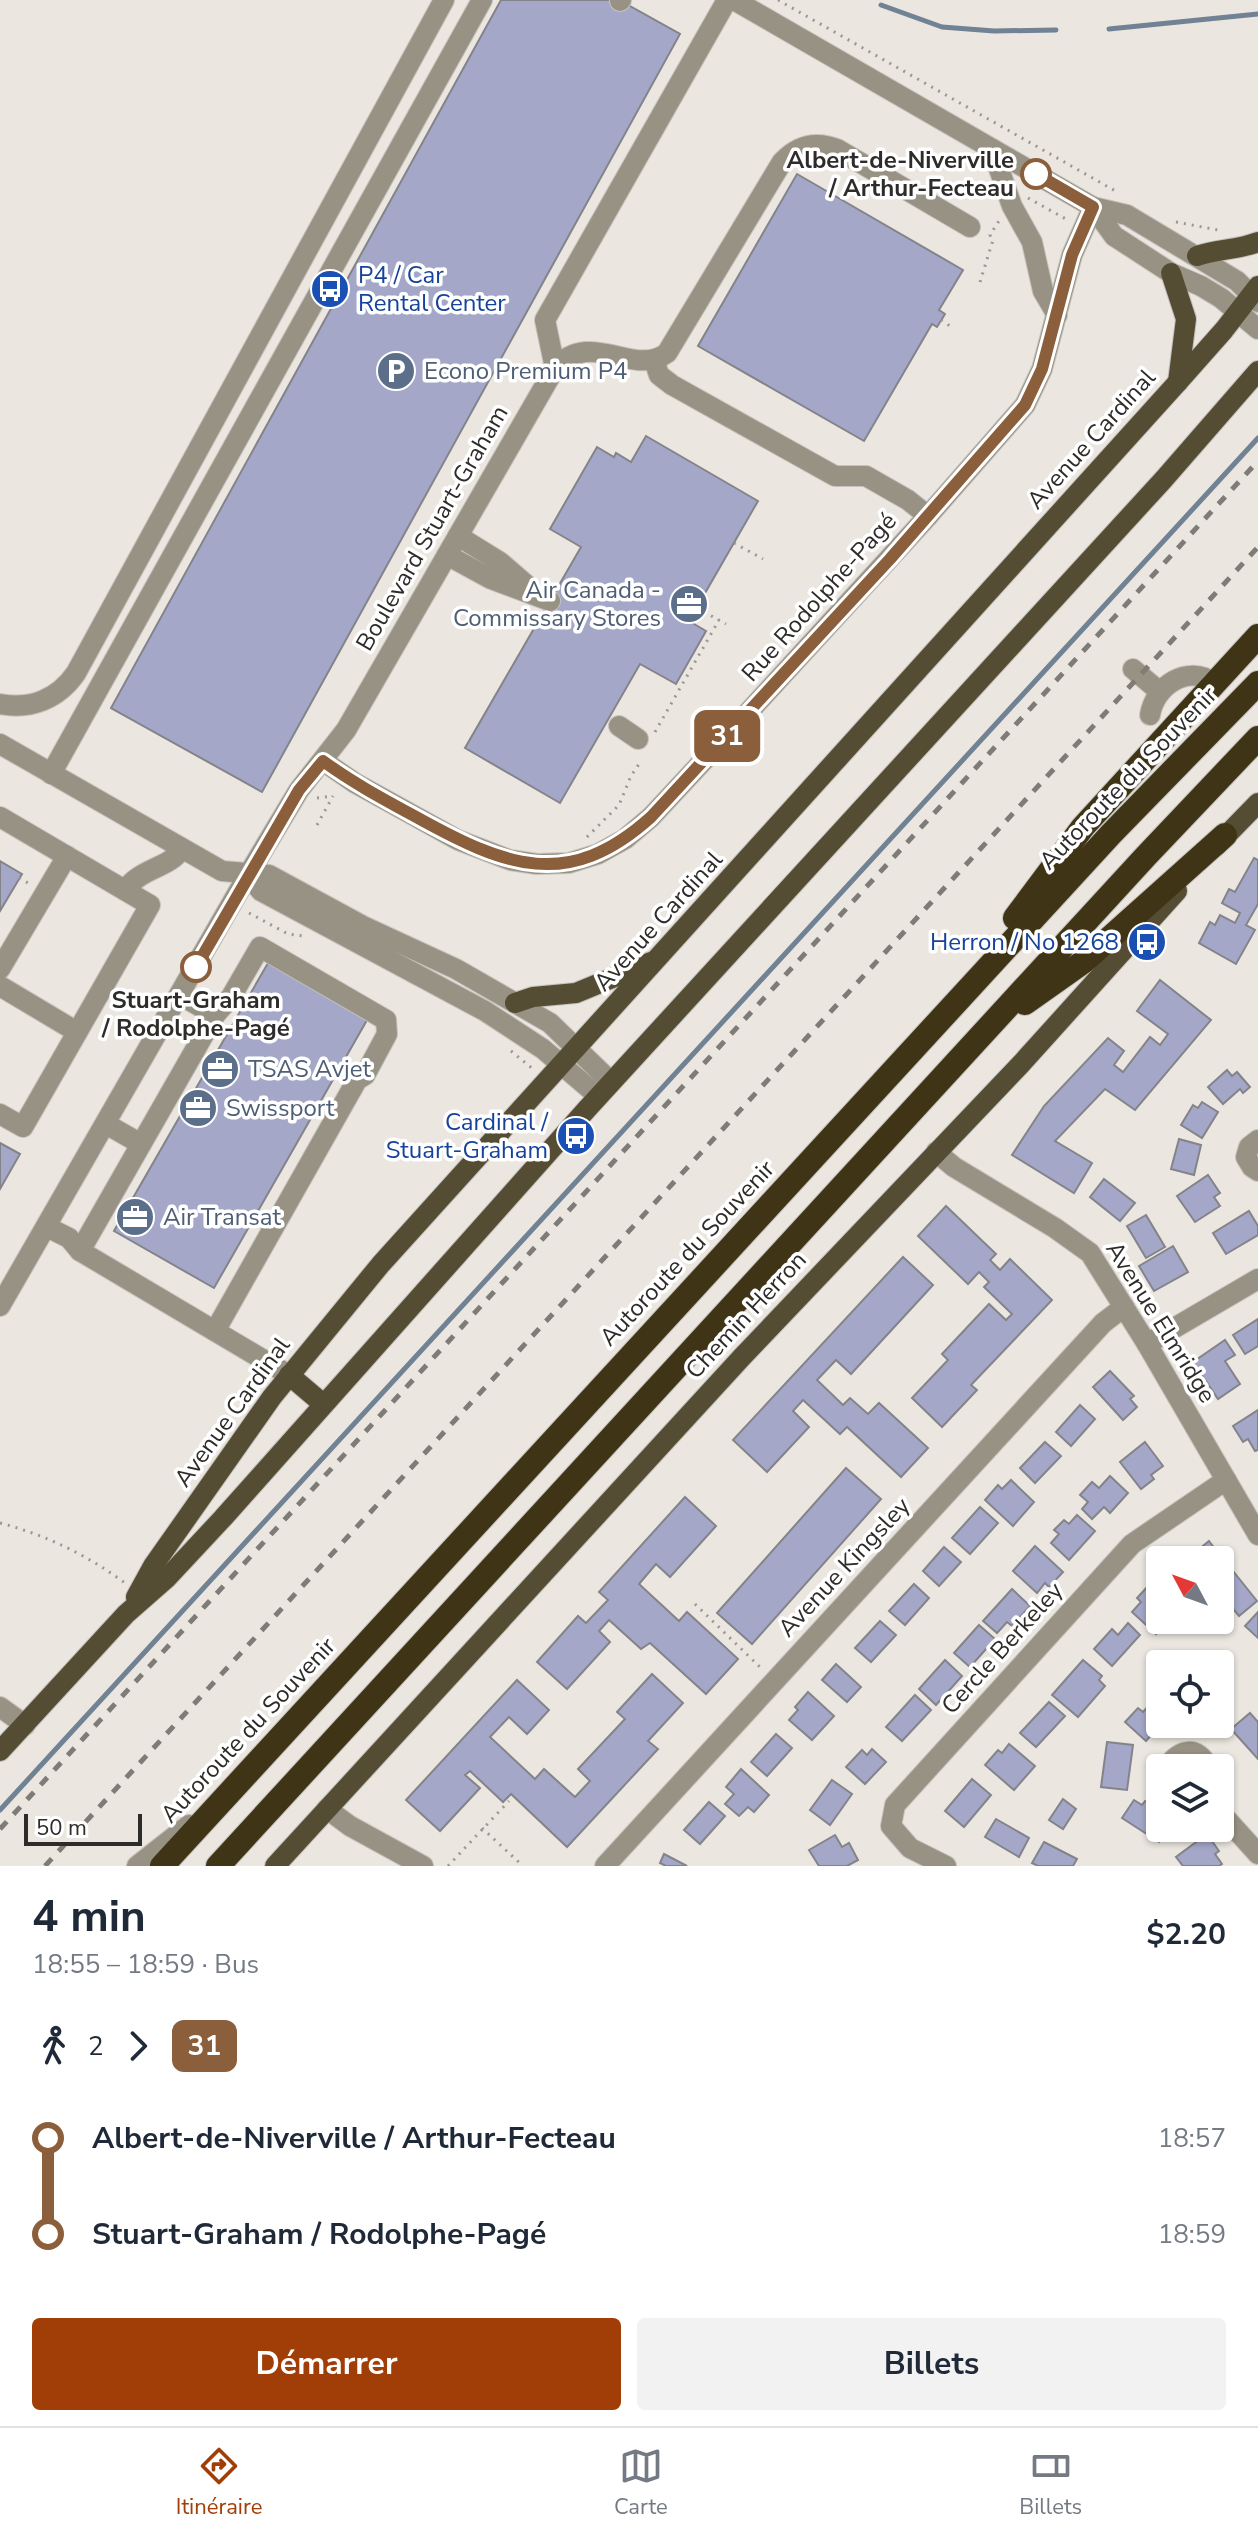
<!DOCTYPE html>
<html lang="fr">
<meta charset="utf-8">
<style>
:root{--surface:#fff;--page:#f2f2f3;--text:#1f2937;--muted:#747a83;--line:#e0e1e3;--accent:#a13d06}
body{margin:0;font-family:"Nunito Sans",sans-serif;background:var(--page);color:var(--text);height:100vh;display:flex;flex-direction:column;font-size:30px;white-space:nowrap}
*{box-sizing:border-box;margin:0}
p{font-size:26px;color:var(--muted)}
.icon{flex:none;width:44px;height:44px;fill:none;stroke:currentColor;stroke-width:2;stroke-linecap:round;stroke-linejoin:round}
.map{position:relative;height:1866px;overflow:hidden}
.details{display:flex;flex-direction:column;background:var(--surface);flex:1}
.details>*{flex:none}
.badge{padding:0 16px;border-radius:12px;font-size:28px;line-height:52px}
.needle{width:52px;rotate:311deg}
.buttons{position:absolute;left:1146px;top:1546px;display:grid;gap:16px}
.buttons a{display:grid;place-items:center;width:88px;height:88px;border-radius:8px;background:var(--surface);box-shadow:0 2px 6px #0004;font-size:40px}
.scale{position:absolute;left:24px;bottom:20px;width:118px;box-sizing:border-box;padding-left:8px;border:4px solid #2e2c2a;border-top:0;font-size:22px;line-height:28px;white-space:nowrap;color:#2e2c2a;-webkit-text-stroke:6px #fff;paint-order:stroke}
.map>.badge{position:absolute;translate:-50% -50%;box-shadow:0 0 0 4px #fff}
.legs{display:flex;align-items:center;gap:12px;height:88px;padding:0 32px;font-size:26px}
.legs p{margin-inline-start:auto}
.summary{display:flex;align-items:center;justify-content:space-between;height:136px;padding:0 32px}
h1{font-size:44px;font-weight:700;line-height:60px}
.action{display:flex;gap:16px;margin-top:auto;padding:16px 32px}
.action a{flex:1;height:92px;border-radius:8px;background:var(--accent);color:#fff;font-size:32px;font-weight:700;line-height:92px;text-align:center}
.action a+a{background:var(--page);color:var(--text)}
ul{padding:0 32px;list-style:none}
li{display:flex;align-items:center;gap:28px;height:96px;font-size:30px}
li i{display:grid;place-items:center;width:12px;height:100%;margin:0 10px;background:currentColor}
li i::after{content:'';width:20px;height:20px;margin:-10px;border:6px solid;border-radius:50%;background:var(--surface)}
li p{margin-inline-start:auto}
li:first-child i{background:linear-gradient(#0000 50%,currentColor 0)}
li:last-child i{background:linear-gradient(currentColor 50%,#0000 0)}
.menu{display:flex;justify-content:space-around;align-items:center;height:112px;border-top:2px solid var(--line);background:var(--surface);font-size:22px;color:var(--muted)}
.menu a{display:grid;justify-items:center;gap:4px}
.menu .active{color:var(--accent)}
.map>svg:first-child{display:block}
</style>
<div class="map">
<svg width="1258" height="1866" viewBox="0 0 1258 1866">
<rect width="100%" height="100%" fill="#ebe6e0"/>
<g fill="none" stroke-linecap="round" stroke-linejoin="round">
<g stroke="#708294" stroke-width="5">
<polyline points="881,5 942,27 994,31 1056,30"/>
<polyline points="1109,29 1258,14"/>
<polyline points="0,1810 1258,438"/>
</g>
</g>
<g fill="#a5a7c9" stroke="#83848a" stroke-width="2">
<polygon points="501,0 619,0 680,34 262,792 111,708"/>
<polygon points="797,174 963,270 939,310 945,314 937,327 932,324 864,441 698,346"/>
<polygon points="646,436 758,501 689,621 706,631 676,684 640,664 560,803 465,748 581,547 550,529 597,447 614,457 616,453 631,462"/>
<polygon points="1254,858 1258,860 1258,904 1246,925 1255,930 1236,964 1199,943 1210,922 1215,925 1220,915 1235,923 1240,913 1222,903 1229,889 1235,892"/>
<polygon points="0,861 22,874 0,911"/>
<polygon points="268,963 367,1020 214,1288 114,1231"/>
<polygon points="1160,980 1211,1020 1135,1110 1105,1089 1055,1141 1092,1163 1074,1193 1012,1155 1044,1106 1108,1038 1124,1051 1114,1065 1123,1072 1150,1037 1160,1045 1168,1034 1137,1011"/>
<polygon points="1227,1070 1232,1076 1237,1072 1250,1087 1243,1093 1240,1089 1223,1104 1208,1087"/>
<polygon points="1202,1102 1218,1112 1202,1138 1181,1125 1193,1105 1198,1108"/>
<polygon points="1179,1139 1201,1145 1194,1175 1171,1169"/>
<polygon points="0,1143 20,1154 0,1189"/>
<polygon points="1208,1175 1220,1193 1214,1197 1220,1206 1195,1222 1177,1196"/>
<polygon points="1104,1179 1135,1203 1120,1221 1090,1197"/>
<polygon points="946,1206 996,1254 990,1260 1000,1270 1010,1259 1052,1300 971,1385 977,1390 942,1427 912,1398 948,1360 942,1354 989,1304 1006,1320 1012,1314 984,1287 989,1282 979,1272 968,1284 918,1236"/>
<polygon points="1249,1211 1258,1226 1258,1235 1226,1254 1213,1233"/>
<polygon points="1146,1215 1165,1247 1146,1258 1127,1226"/>
<polygon points="1173,1246 1188,1272 1154,1291 1139,1266"/>
<polygon points="903,1257 933,1285 851,1374 836,1360 817,1380 843,1405 850,1398 868,1414 879,1403 928,1448 901,1477 847,1427 840,1434 803,1400 793,1411 809,1427 767,1472 733,1440"/>
<polygon points="1258,1319 1258,1346 1245,1354 1233,1335"/>
<polygon points="1225,1340 1235,1355 1225,1361 1240,1384 1218,1399 1193,1362"/>
<polygon points="1110,1371 1134,1396 1130,1399 1137,1407 1123,1420 1093,1387"/>
<polygon points="1080,1405 1095,1419 1071,1446 1056,1432"/>
<polygon points="1258,1410 1258,1450 1255,1451 1248,1439 1243,1442 1233,1426"/>
<polygon points="1045,1442 1061,1456 1035,1483 1020,1468"/>
<polygon points="1145,1442 1163,1466 1151,1475 1154,1479 1141,1489 1120,1462"/>
<polygon points="846,1468 881,1499 752,1644 717,1613"/>
<polygon points="1110,1476 1128,1493 1110,1513 1104,1507 1092,1519 1082,1509 1088,1502 1080,1495 1092,1482 1099,1488"/>
<polygon points="1011,1480 1034,1502 1013,1526 985,1500 998,1485 1002,1489"/>
<polygon points="685,1497 716,1526 670,1577 656,1564 639,1584 679,1621 687,1612 738,1659 706,1694 650,1643 641,1649 609,1620 599,1631 610,1642 567,1689 537,1662 578,1616 586,1623 608,1600 599,1592"/>
<polygon points="980,1507 998,1523 970,1554 952,1538"/>
<polygon points="1077,1515 1095,1531 1069,1560 1051,1543 1059,1534 1054,1530 1064,1520 1069,1524"/>
<polygon points="1209,1541 1228,1566 1220,1572 1220,1560 1194,1560 1191,1556"/>
<polygon points="1035,1546 1063,1572 1049,1587 1045,1583 1037,1593 1013,1571"/>
<polygon points="944,1547 961,1562 939,1586 923,1571"/>
<polygon points="1233,1571 1257,1601 1239,1616 1220,1593 1220,1582"/>
<polygon points="914,1584 929,1598 905,1625 889,1611"/>
<polygon points="1150,1584 1160,1593 1160,1620 1169,1620 1156,1634 1132,1612 1141,1602 1137,1598"/>
<polygon points="1012,1589 1030,1606 1012,1626 1007,1622 997,1633 983,1621"/>
<polygon points="1258,1612 1258,1638 1245,1626"/>
<polygon points="880,1621 896,1635 871,1662 855,1648"/>
<polygon points="1128,1623 1140,1635 1112,1666 1094,1649 1112,1629 1118,1635"/>
<polygon points="979,1625 995,1639 970,1667 954,1653"/>
<polygon points="945,1660 962,1676 936,1705 919,1689"/>
<polygon points="1083,1660 1102,1676 1099,1680 1105,1686 1078,1717 1052,1695"/>
<polygon points="836,1664 861,1687 847,1702 822,1680"/>
<polygon points="652,1674 683,1703 648,1741 658,1749 567,1847 511,1794 503,1802 470,1771 465,1775 480,1788 440,1831 406,1800 517,1680 549,1710 527,1734 509,1717 490,1737 535,1779 544,1769 575,1797 590,1781 578,1769 625,1719 617,1712"/>
<polygon points="1220,1674 1229,1676 1226,1696 1220,1695"/>
<polygon points="808,1692 834,1716 812,1740 789,1720 798,1710 795,1707"/>
<polygon points="915,1695 931,1710 902,1741 886,1727"/>
<polygon points="1155,1699 1160,1704 1161,1724 1146,1741 1125,1722 1138,1708 1143,1712"/>
<polygon points="1049,1702 1065,1716 1036,1747 1020,1733"/>
<polygon points="1250,1713 1258,1722 1258,1759 1231,1729"/>
<polygon points="776,1734 792,1748 767,1776 751,1762"/>
<polygon points="1107,1742 1133,1745 1127,1790 1101,1787"/>
<polygon points="1009,1744 1035,1766 1014,1790 985,1765 998,1750 1002,1753"/>
<polygon points="872,1749 886,1762 865,1784 846,1767 862,1750 867,1755"/>
<polygon points="741,1769 769,1795 754,1812 748,1807 739,1816 725,1804 734,1794 726,1787"/>
<polygon points="972,1779 991,1795 964,1827 945,1811"/>
<polygon points="832,1780 852,1794 830,1825 810,1810"/>
<polygon points="1063,1799 1076,1809 1063,1829 1049,1820"/>
<polygon points="1134,1800 1142,1805 1145,1801 1160,1811 1160,1828 1169,1828 1159,1842 1122,1818"/>
<polygon points="709,1802 725,1816 700,1844 684,1830"/>
<polygon points="996,1819 1029,1838 1019,1857 985,1837"/>
<polygon points="1207,1834 1219,1851 1215,1854 1222,1864 1219,1866 1183,1866 1176,1857"/>
<polygon points="835,1835 842,1847 849,1843 858,1860 847,1866 819,1866 809,1850"/>
<polygon points="1044,1842 1077,1859 1073,1866 1038,1866 1032,1863"/>
<polygon points="664,1854 687,1866 666,1866 660,1863"/>
</g>
<g fill="none" stroke-linecap="round" stroke-linejoin="round">
<g stroke="#c5c1bc" stroke-width="22">
<g id="minor">
<polyline points="734,0 1093,207 1127,215 1237,281 1258,302"/>
<polyline points="620,1 621,0"/>
<polyline points="992,149 1012,206 1032,242 1043,291 1057,315"/>
<polyline points="1093,207 1114,236 1171,273 1201,286 1221,298 1258,329"/>
<polyline points="654,360 659,375 672,385 835,476 866,476 908,500 928,516"/>
<polyline points="555,368 545,320 727,0"/>
<polyline points="458,536 500,562 529,587"/>
<polyline points="447,555 491,579 550,601"/>
<polyline points="1133,669 1160,692"/>
<path d="M0,704C31,710 58,699 76,673L444,0"/>
<path d="M1150,715C1155,685 1188,664 1214,683"/>
<polyline points="619,726 638,739"/>
<polyline points="0,744 222,871 269,875 363,926 456,969 550,1023 611,1082"/>
<polyline points="323,761 355,783 458,840 510,860 537,864 569,863 598,854 625,839 651,817 733,729 928,516 1025,405 1042,369 1072,255 1093,207"/>
<polyline points="51,774 482,0"/>
<polyline points="0,817 150,905 23,1127 0,1114"/>
<polyline points="248,875 261,891 485,1011 543,1049 598,1096"/>
<path d="M125,890C142,867 168,869 182,849"/>
<polyline points="0,969 67,856"/>
<polyline points="0,986 77,1032"/>
<polyline points="215,1015 231,997 260,947 386,1020 387,1034 365,1075 357,1080 215,1331"/>
<polyline points="106,1124 141,1144"/>
<polyline points="1258,1140 1249,1147 1246,1157 1252,1167 1258,1171"/>
<polyline points="936,1152 954,1167 1055,1228 1090,1253 1147,1344 1258,1535"/>
<polyline points="47,1227 69,1238 80,1251 289,1375"/>
<polyline points="80,1251 215,1015 180,995"/>
<path d="M0,1306L248,875L299,790L346,730L555,368C591,328 633,378 667,353L782,162C798,145 816,141 837,149L970,227"/>
<polyline points="1147,1344 1258,1279"/>
<polyline points="0,1707 25,1725"/>
<path d="M1166,1768C1180,1748 1197,1745 1209,1768"/>
<polyline points="327,1809 350,1826 423,1866"/>
<polyline points="1220,1812 1258,1854"/>
<polyline points="137,1866 189,1825"/>
<polyline points="605,1866 1103,1323 1124,1307"/>
<polyline points="946,1866 910,1848 891,1826 895,1805 1132,1544 1226,1480"/>
</g>
</g>
<g stroke="#c5c1bc" stroke-width="22">
<g id="major">
<path d="M1197,256C1217,249 1238,250 1258,242"/>
<polyline points="1171,273 1186,319 1178,382"/>
<polyline points="1216,846 1258,803"/>
<polyline points="515,1003 533,997 576,993 651,962"/>
<polyline points="289,1375 322,1403"/>
<polyline points="136,1597 153,1566 272,1397 381,1264 1178,382 1224,330 1258,286"/>
<polyline points="0,1751 126,1614 167,1578 223,1518 587,1109 1164,479 1258,371"/>
<polyline points="275,1866 742,1357 1021,1064 1177,891"/>
</g>
</g>
<g stroke="#c5c1bc" stroke-width="26">
<g id="highway">
<polyline points="1015,918 1083,827 1258,636"/>
<polyline points="1025,1003 1083,962 1225,835"/>
<polyline points="162,1866 1111,834 1258,683"/>
<polyline points="218,1866 1146,856 1258,738"/>
</g>
</g>
<g stroke="#9b9792" stroke-width="3" stroke-dasharray="2 6" stroke-linecap="butt">
<polyline points="778,0 1119,193"/>
<polyline points="1028,198 1066,219"/>
<polyline points="1176,222 1223,231"/>
<polyline points="980,282 993,240 990,235 999,221"/>
<polyline points="941,320 953,328"/>
<polyline points="734,543 763,559"/>
<polyline points="697,608 726,624"/>
<polyline points="655,732 719,620"/>
<polyline points="317,798 333,796"/>
<polyline points="317,825 333,796"/>
<polyline points="587,837 619,805 631,776 639,764"/>
<polyline points="19,878 30,884"/>
<polyline points="249,913 288,934 303,936"/>
<polyline points="511,1051 533,1069"/>
<path d="M0,1523C46,1535 87,1555 125,1583"/>
<polyline points="695,1604 763,1670"/>
<polyline points="482,1828 523,1866"/>
<polyline points="448,1866 509,1801"/>
</g>
<use href="#minor" stroke="#979283" stroke-width="20"/>
<use href="#major" stroke="#554d33" stroke-width="20"/>
<use href="#highway" stroke="#3f3516" stroke-width="24"/>
<g stroke="#7f7c78" stroke-width="5" stroke-dasharray="10 10" stroke-linecap="butt">
<polyline points="0,1829 1258,461"/>
<polyline points="45,1866 1258,547"/>
</g>
</g>
<g fill="none" stroke-linecap="round" stroke-linejoin="round">
<g stroke="#fff" stroke-width="18">
<path id="line-1" d="M196,967L299,790L323,761C353,783 385,800 418,818C505,866 568,892 651,817L890,559L1025,405L1042,369L1072,255L1093,207L1036,174"/>
</g>
<use href="#line-1" stroke="#8b5e3c" stroke-width="12"/>
</g>
<defs>
<g id="bus-disc" transform="scale(2)"><circle r="9.5" fill="#1a4fb4" stroke="#fff"/><path d="M-5-6H5V4H4V6H2V4H-2V6H-4V4H-5ZM-3.5-4V0h7V-4ZM-3.5 1.2v1.5H-2V1.2ZM2 1.2v1.5H3.5V1.2Z" fill="#fff"/></g>
<g id="parking-disc" transform="scale(2)"><circle r="9.5" fill="#5c6f8a" stroke="#fff"/><path d="M-3.5-5.5H1a3.5 3.5 0 0 1 0 7H-1V5.5H-3.5ZM-1-3.4V-.6H.8a1.4 1.4 0 0 0 0-2.8Z" fill="#fff"/></g>
<g id="office-disc" transform="scale(2)"><circle r="9.5" fill="#5c6f8a" stroke="#fff"/><path d="M-6-3h4V-5.5h4V-3h4V5H-6ZM-1-4.5V-3h2v-1.5ZM-6 0V1H6V0Z" fill="#fff"/></g>
</defs>
<g fill-rule="evenodd">
<use href="#bus-disc" x="330" y="289"/>
<use href="#parking-disc" x="396" y="371"/>
<use href="#office-disc" x="689" y="604"/>
<use href="#bus-disc" x="1147" y="942"/>
<use href="#office-disc" x="220" y="1069"/>
<use href="#office-disc" x="198" y="1108"/>
<use href="#bus-disc" x="576" y="1136"/>
<use href="#office-disc" x="135" y="1217"/>
</g>
<g fill="#fff" stroke="#8b5e3c" stroke-width="4">
<circle cx="1036" cy="174" r="14"/>
<circle cx="196" cy="967" r="14"/>
</g>
<g text-anchor="middle" dominant-baseline="central" stroke-width="7" stroke-linejoin="round" paint-order="stroke">
<g font-size="24" font-weight="bold" fill="#2e2c2a" stroke="#fff" text-anchor="end">
<text x="1014" y="160">Albert-de-Niverville<tspan x="1014" dy="28">/ Arthur-Fecteau</tspan></text>
<text x="196" y="1000" text-anchor="middle">Stuart-Graham<tspan x="196" dy="28">/ Rodolphe-Pagé</tspan></text>
</g>
<g font-size="24" fill="#164399" stroke="#fff" text-anchor="end">
<text x="358" y="275" text-anchor="start">P4 / Car<tspan x="358" dy="28">Rental Center</tspan></text>
<text x="1119" y="942">Herron / No 1268</text>
<text x="548" y="1122">Cardinal /<tspan x="548" dy="28">Stuart-Graham</tspan></text>
</g>
<g font-size="24" fill="#4e5e75" stroke="#fff" text-anchor="start">
<text x="424" y="371">Econo Premium P4</text>
<text x="661" y="590" text-anchor="end">Air Canada -<tspan x="661" dy="28">Commissary Stores</tspan></text>
<text x="248" y="1069">TSAS Avjet</text>
<text x="226" y="1108">Swissport</text>
<text x="163" y="1217">Air Transat</text>
</g>
<g font-size="24" fill="#2e2c2a" stroke="#fff">
<text transform="translate(1091 439) rotate(-48)">Avenue Cardinal</text>
<text transform="translate(432 528) rotate(-60)">Boulevard Stuart-Graham</text>
<text transform="translate(819 597) rotate(-48)">Rue Rodolphe-Pagé</text>
<text transform="translate(1128 778) rotate(-46)">Autoroute du Souvenir</text>
<text transform="translate(658 921) rotate(-48)">Avenue Cardinal</text>
<text transform="translate(687 1253) rotate(-47)">Autoroute du Souvenir</text>
<text transform="translate(746 1315) rotate(-47)">Chemin Herron</text>
<text transform="translate(1161 1322) rotate(58)">Avenue Elmridge</text>
<text transform="translate(232 1412) rotate(-54)">Avenue Cardinal</text>
<text transform="translate(844 1567) rotate(-47)">Avenue Kingsley</text>
<text transform="translate(1002 1648) rotate(-48)">Cercle Berkeley</text>
<text transform="translate(248 1730) rotate(-47)">Autoroute du Souvenir</text>
</g>
</g>
</svg>
<div class="buttons">
<a><svg class="needle" viewBox="-14 -14 28 28"><path d="M0-13l5 13h-10z" fill="#e53935"/><path d="M0 13l5-13h-10z" fill="#747a83"/></svg></a>
<a><svg class="icon" aria-label="locate" viewBox="0 0 24 24"><circle cx="12" cy="12" r="6"/><path d="M12 2v4M12 18v4M2 12h4M18 12h4"/></svg></a>
<a><svg class="icon" aria-label="layers" viewBox="0 0 24 24"><path d="M12 4l9 5-9 5-9-5zM3 14l9 5 9-5"/></svg></a>
</div>
<div class="scale">50 m</div>
<b class="badge" style="left:727px;top:736px;background:#8b5e3c;color:#fff">31</b>
</div>
<section class="details">
<div class="summary"><div><h1>4 min</h1><p>18:55 – 18:59 · Bus</p></div><b>$2.20</b></div>
<div class="legs"><svg class="icon" aria-label="walk" viewBox="0 0 24 24"><circle cx="13" cy="4" r="2"/><path d="M13 8l-2 6 4 7M11 14l-3 7M7 12l3-4h3l4 4"/></svg>2<svg class="icon" aria-label="forward" viewBox="0 0 24 24"><path d="M9 5l7 7-7 7"/></svg><b class="badge" style="background:#8b5e3c;color:#fff">31</b></div>
<ul>
<li><i style="color:#8b5e3c"></i><b>Albert-de-Niverville / Arthur-Fecteau</b><p>18:57</p></li>
<li><i style="color:#8b5e3c"></i><b>Stuart-Graham / Rodolphe-Pagé</b><p>18:59</p></li>
</ul>
<div class="action"><a>Démarrer</a><a>Billets</a></div>
</section>
<nav class="menu">
<a class="active"><svg class="icon" aria-label="directions" viewBox="0 0 24 24"><path d="M12 3l9 9-9 9-9-9zM9 14v-3h6M13 9l2 2-2 2"/></svg>Itinéraire</a>
<a><svg class="icon" aria-label="map" viewBox="0 0 24 24"><path d="M3 6l6-2 6 2 6-2v14l-6 2-6-2-6 2zM9 4v14M15 6v14"/></svg>Carte</a>
<a><svg class="icon" aria-label="tickets" viewBox="0 0 24 24"><path d="M3 7h18v10H3zM15 7v10"/></svg>Billets</a>
</nav>
